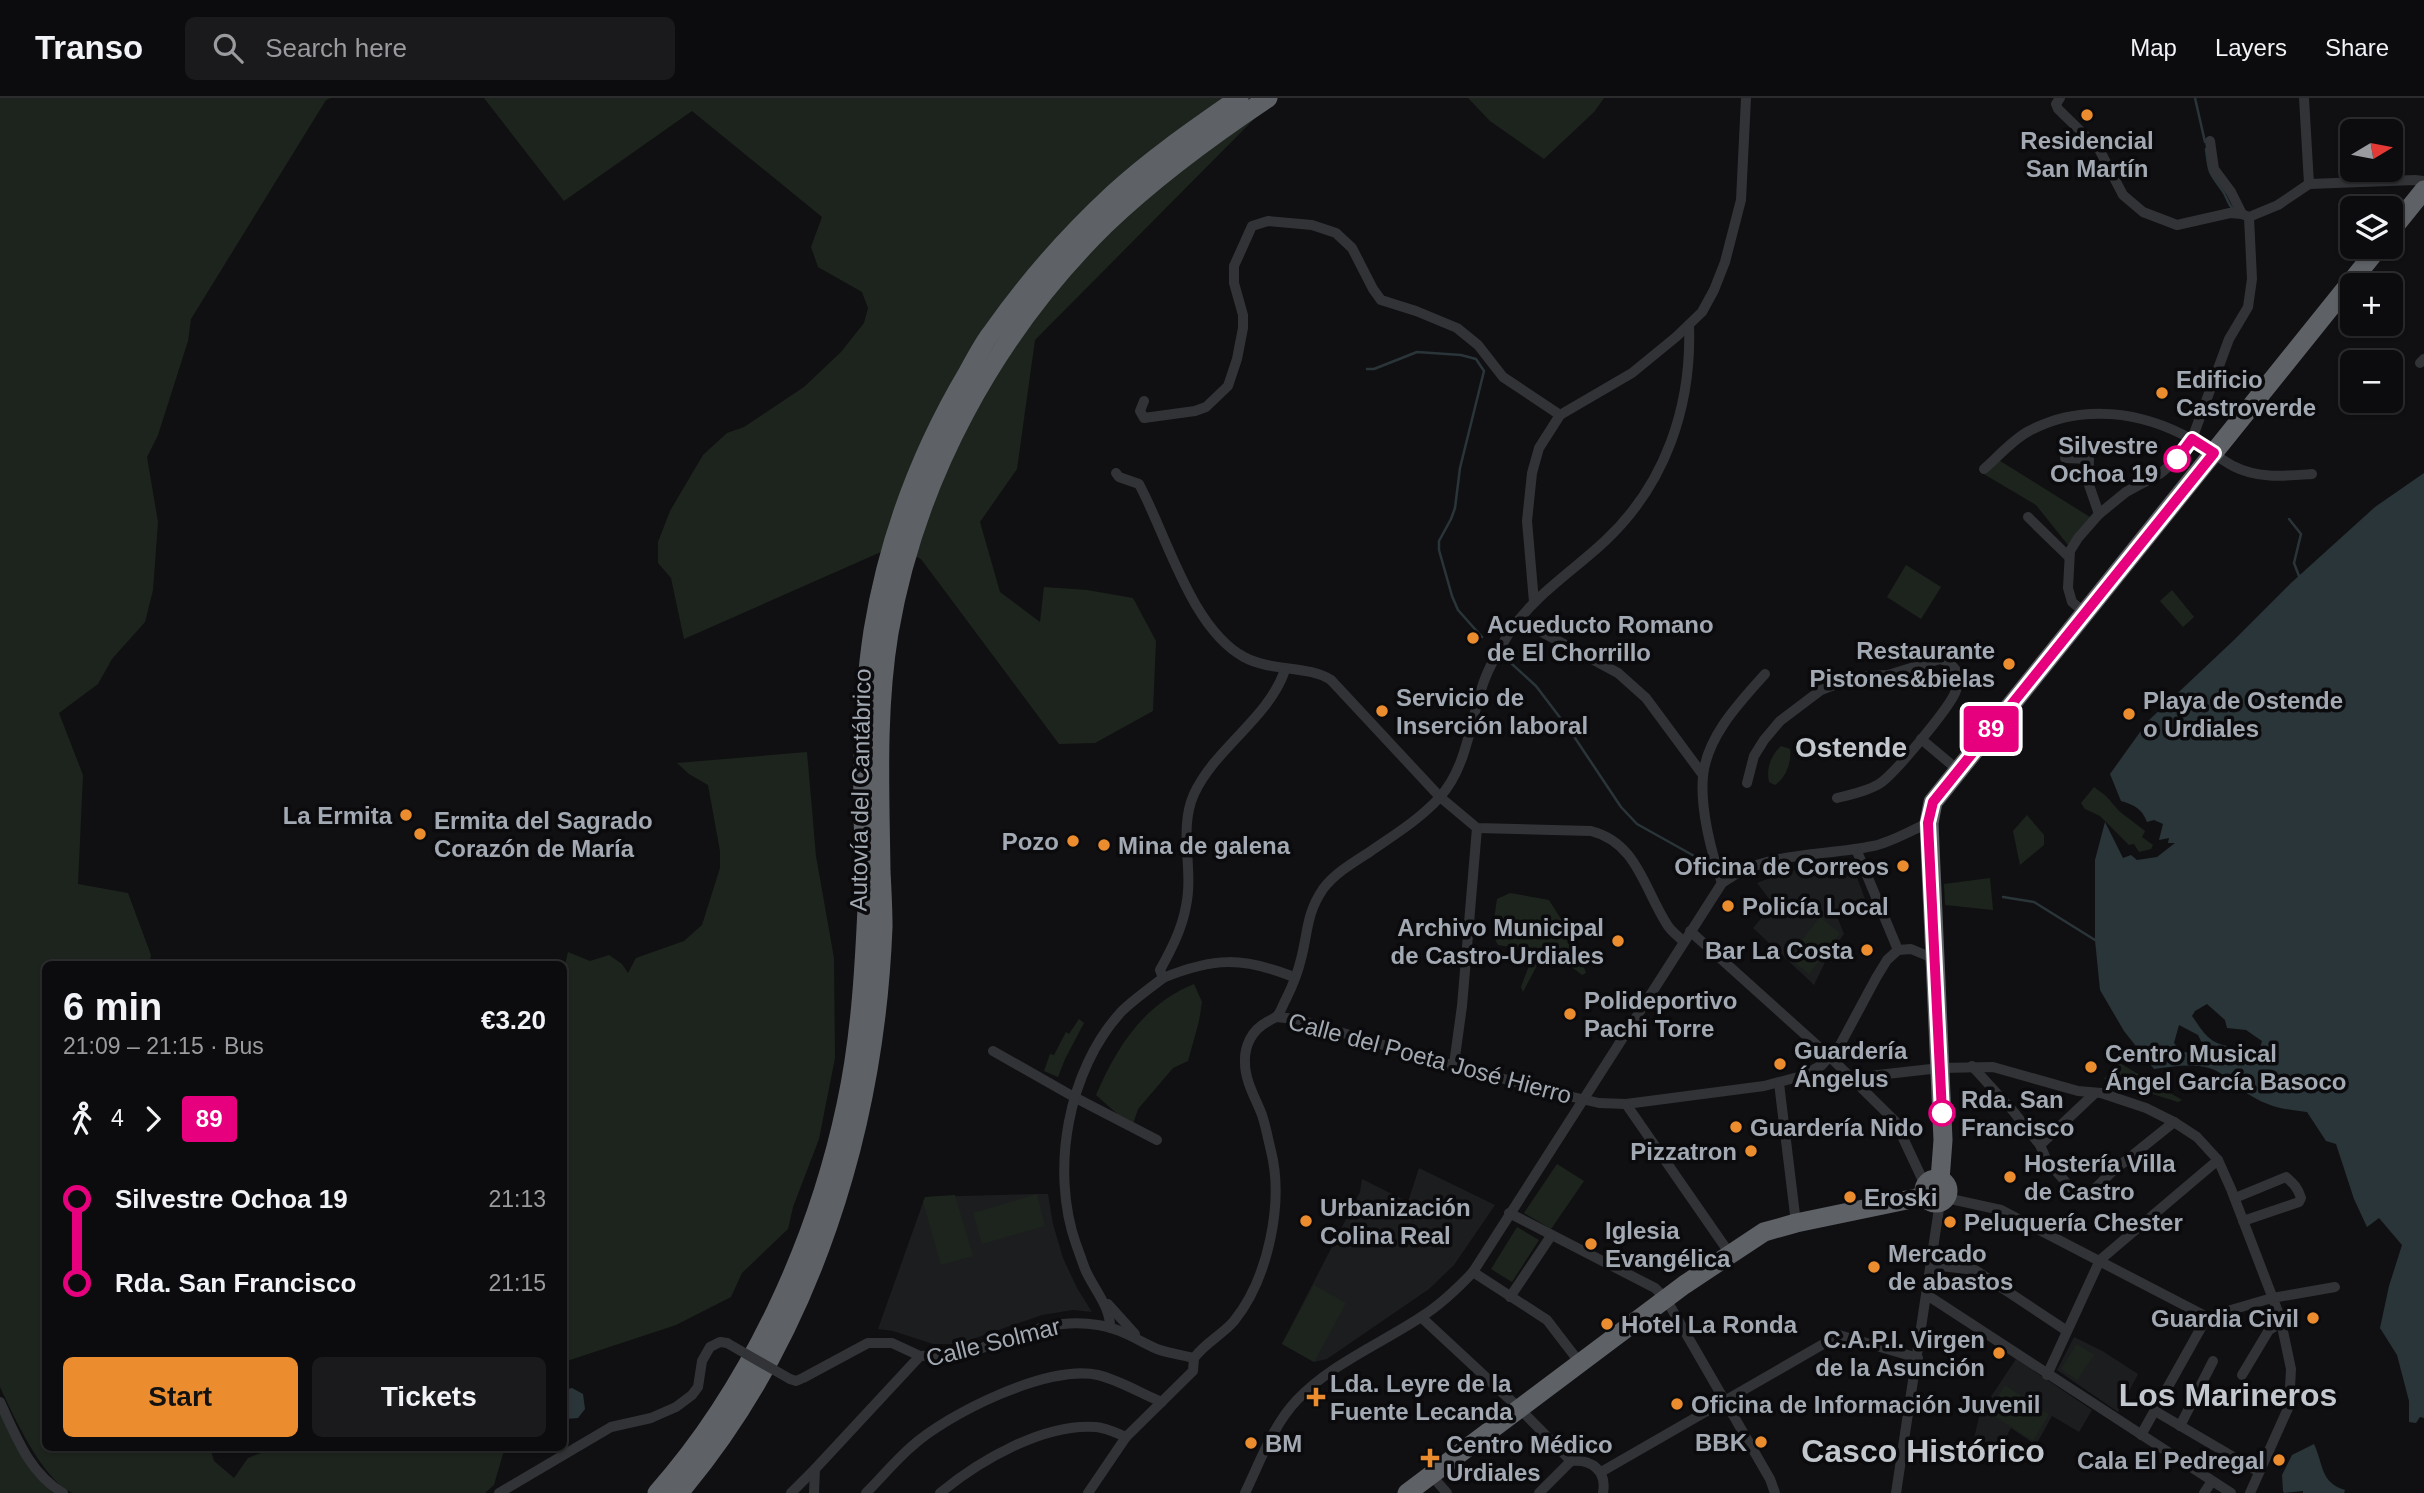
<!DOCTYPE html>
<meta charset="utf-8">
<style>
:root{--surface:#0c0c0e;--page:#1a1a1c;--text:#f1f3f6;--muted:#9a9b9e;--line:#2c2c2e;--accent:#eb8d2f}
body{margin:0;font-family:Helvetica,sans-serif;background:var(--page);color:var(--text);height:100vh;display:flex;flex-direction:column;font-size:26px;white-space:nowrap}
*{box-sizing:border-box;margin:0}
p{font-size:23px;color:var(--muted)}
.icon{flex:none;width:38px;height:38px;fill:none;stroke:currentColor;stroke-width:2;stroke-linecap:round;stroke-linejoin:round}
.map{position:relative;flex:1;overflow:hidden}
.panel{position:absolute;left:42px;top:863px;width:525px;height:490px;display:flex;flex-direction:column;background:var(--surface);border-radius:10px;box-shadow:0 2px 5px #0004,0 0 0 2px var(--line)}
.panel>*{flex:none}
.badge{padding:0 14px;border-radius:5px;font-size:24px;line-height:46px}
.needle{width:46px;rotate:80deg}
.fabs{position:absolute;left:2340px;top:21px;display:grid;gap:14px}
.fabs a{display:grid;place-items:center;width:63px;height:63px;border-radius:10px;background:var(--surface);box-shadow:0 2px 5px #0004,0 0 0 2px var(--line);font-size:35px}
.map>.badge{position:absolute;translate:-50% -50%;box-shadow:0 0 0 4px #fff}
.legs{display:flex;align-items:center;gap:10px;height:77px;padding:0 21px;font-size:23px}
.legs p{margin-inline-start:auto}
.overview{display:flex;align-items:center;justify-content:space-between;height:119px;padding:0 21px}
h1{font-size:38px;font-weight:700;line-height:52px}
.action{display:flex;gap:14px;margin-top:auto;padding:14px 21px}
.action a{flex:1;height:80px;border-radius:10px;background:var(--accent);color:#111;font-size:28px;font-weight:700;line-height:80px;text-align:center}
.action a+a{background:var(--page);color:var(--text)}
ul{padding:0 21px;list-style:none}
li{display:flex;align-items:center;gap:24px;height:84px;font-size:26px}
li i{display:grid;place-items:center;width:10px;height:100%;margin:0 9px;background:currentColor}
li i::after{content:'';width:18px;height:18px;margin:-9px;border:5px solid;border-radius:50%;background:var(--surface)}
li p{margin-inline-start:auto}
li:first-child i{background:linear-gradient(#0000 50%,currentColor 0)}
li:last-child i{background:linear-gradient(currentColor 50%,#0000 0)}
header{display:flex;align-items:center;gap:42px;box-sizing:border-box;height:98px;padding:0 35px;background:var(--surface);border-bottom:2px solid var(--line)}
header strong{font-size:33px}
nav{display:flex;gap:38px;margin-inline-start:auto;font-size:24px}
.search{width:490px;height:63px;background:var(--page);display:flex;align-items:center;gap:18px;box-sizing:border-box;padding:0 24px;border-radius:10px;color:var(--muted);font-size:26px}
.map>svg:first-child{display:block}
</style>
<header>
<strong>Transo</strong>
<div class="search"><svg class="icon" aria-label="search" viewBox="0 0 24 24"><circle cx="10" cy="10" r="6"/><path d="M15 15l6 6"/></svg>Search here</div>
<nav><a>Map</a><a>Layers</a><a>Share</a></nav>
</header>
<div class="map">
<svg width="2424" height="1395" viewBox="0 0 2424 1395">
<rect width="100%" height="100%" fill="#101012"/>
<g fill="#1c1d1f">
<polygon points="1852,766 1865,801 1835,813 1844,836 1829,856 1814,887 1753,830 1773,806 1757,785 1788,773"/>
<polygon points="1419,1070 1495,1107 1454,1167 1429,1191 1327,1261 1314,1264 1282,1246 1360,1094 1362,1081 1408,1104"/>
<polygon points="1037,1096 1048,1096 1053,1126 1063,1160 1077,1190 1092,1214 1073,1212 1042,1217 964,1244 951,1246 933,1246 893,1233 878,1231 925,1099"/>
<polygon points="2074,1239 2104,1254 2138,1276 2118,1314 2057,1272"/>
<polygon points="2016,1261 2092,1312 2079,1334 2052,1318 2036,1347 2011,1330 2001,1349 1974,1340 1980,1315"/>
</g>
<g fill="#1d241d">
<path d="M0,0H331L326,2L191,221L188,243L158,337L147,359L158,424L153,492L145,524L112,561L98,586L59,615L83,677L78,786L128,795L151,857L149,866H46V1349H210L214,1363L234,1380L248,1360L276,1349H505L494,1387L485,1395H72C42,1381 14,1319 0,1289Z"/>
<polygon points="484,0 1275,0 1035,242 1017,371 980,424 1000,494 1040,524 1044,489 1087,492 1133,500 1156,543 1153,613 1095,645 1059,646 921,461 905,453 890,450 684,541 671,480 658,465 658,444 670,413 703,357 727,335 744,329 804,289 841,254 864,225 868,210 862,194 818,169 811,149 822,119 692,13 564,103"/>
<polygon points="1468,0 1604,0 1594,14 1544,61 1490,23"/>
<polygon points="1997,361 2090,419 2068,447 2036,407 1982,375"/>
<polygon points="1906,467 1941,489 1921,521 1887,499"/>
<polygon points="2172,492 2194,519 2183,529 2160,503"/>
<path d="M1781,648L1790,651C1792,663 1786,680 1775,687L1769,684C1766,670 1771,657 1781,648Z"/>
<polygon points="807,654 816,758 834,860 835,960 819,1041 793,1109 788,1131 742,1175 731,1199 676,1227 564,1264 564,871 568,854 590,863 609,857 622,866 628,875 636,860 684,843 702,827 720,770 720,753 708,687 689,676 677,665"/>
<polygon points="2094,689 2106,698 2119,713 2145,733 2142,739 2153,747 2151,751 2139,754 2134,746 2129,747 2100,718 2085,711 2081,705"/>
<polygon points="2027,717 2044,737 2044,747 2020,767 2013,733"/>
<polygon points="1990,780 1993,812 1945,807 1944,786"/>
<path d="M1510,795L1549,802L1573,840L1586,875L1582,877C1569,867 1559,859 1542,858L1523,894L1521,889L1532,860L1527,852L1498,847L1492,835L1497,801Z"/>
<polygon points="1820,819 1840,835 1809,876 1788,860"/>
<path d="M1194,886L1202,904L1199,923L1188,963L1173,970L1138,1011L1132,1029L1096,997C1117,949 1143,907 1194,886Z"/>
<polygon points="1079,921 1084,925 1065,961 1058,979 1044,973 1050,956 1054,957 1066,934 1069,936"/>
<polygon points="2118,964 2182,1002 2178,1004 2104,981"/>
<polygon points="1557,1066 1584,1083 1551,1131 1524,1115"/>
<polygon points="1037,1096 1045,1128 982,1146 973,1115"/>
<polygon points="955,1097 973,1158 941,1167 923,1104 925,1099"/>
<polygon points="1517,1129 1539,1142 1512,1184 1491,1171"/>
<polygon points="1314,1187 1346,1205 1314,1264 1282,1246"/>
<polygon points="2077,1246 2094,1257 2077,1282 2061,1271"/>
<polygon points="2005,1287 2049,1317 2033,1343 1988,1314"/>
<polygon points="0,1311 33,1375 53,1395 0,1395"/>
</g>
<g fill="#2a353a" fill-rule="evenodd">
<path d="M2424,375V1320L2420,1319L2416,1325L2409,1324V1303L2397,1257L2380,1230L2389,1188L2402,1147L2379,1120L2367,1129L2354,1101L2336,1046L2326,1043L2307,1014C2281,1011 2268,1009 2245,994C2233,986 2223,974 2209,970C2191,965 2172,969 2154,971L2124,933L2100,892L2095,842V762L2105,724L2123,760L2131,757L2137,762L2157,759L2175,745H2168L2169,740L2159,742L2163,726L2154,722L2147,724C2142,711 2135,707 2121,703L2110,676L2148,623L2234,542L2291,485L2375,409ZM2207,906L2225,922L2227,930L2246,932L2262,943L2260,950C2248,954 2243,951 2232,949C2208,945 2205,936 2192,918L2195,913ZM2179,927L2198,937L2207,955L2182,954L2174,945Z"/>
<polygon points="572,1290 583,1296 585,1311 578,1320 565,1321 564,1292"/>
<path d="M2314,1346C2324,1368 2320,1384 2345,1392L2344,1395H2303V1393L2284,1395L2283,1393L2282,1377L2292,1357Z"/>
</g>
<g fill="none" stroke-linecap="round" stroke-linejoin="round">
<g stroke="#2a353a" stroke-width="2.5">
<polyline points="2195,0 2205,44"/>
<path d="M2206,51C2209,75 2208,73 2222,92C2227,98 2227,105 2233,111"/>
<polyline points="1367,271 1374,271 1417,254 1461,257 1476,261 1484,273 1460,370 1455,410 1451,421 1439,443 1439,452 1452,498 1458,512 1482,539"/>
<polyline points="2289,421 2301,436 2294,465 2299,478"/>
<polyline points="1500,555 1536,588 1571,634 1621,709 1637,726 1705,764"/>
<polyline points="2003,799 2034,804 2095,842"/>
</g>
<g stroke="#313336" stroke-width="10">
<polyline points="2060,0 2056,6 2058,11 2099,51 2123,97 2143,114 2177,127 2230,115 2242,116 2249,119"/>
<polyline points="2304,0 2309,86"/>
<polyline points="2210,43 2214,71 2231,94 2242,116"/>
<polyline points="2249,119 2278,107 2309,86 2415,82 2424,83"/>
<polyline points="2420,265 2424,261"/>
<polyline points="1144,303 1140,313 1144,320 1195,313 1206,309 1228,288 1237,261 1243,230 1243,217 1234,185 1234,168 1252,128 1268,123 1312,127 1336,135 1352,150 1373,191 1381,202 1416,213 1457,230 1478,247 1503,279 1560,317"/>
<polyline points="2065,360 2089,361 2088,384 2099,416"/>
<path d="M1984,371C1998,359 2012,342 2029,333C2081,305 2142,313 2193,342C2206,350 2219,360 2233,368C2258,381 2285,378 2312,376"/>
<path d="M1116,375L1119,379L1139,386C1167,438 1191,530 1244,559C1271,574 1309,567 1331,582L1440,699L1477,730L1591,733C1638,745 1644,792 1668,828C1672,834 1678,838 1683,843"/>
<polyline points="2028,419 2069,459"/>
<polyline points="1534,504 1527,423 1532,375 1539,350 1560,317 1632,275 1676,239 1702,214 1714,192 1725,164 1741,102 1746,0"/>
<polyline points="2084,514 2072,504 2068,490 2070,453 2078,440 2099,416 2126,394 2161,375 2175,363 2192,341 2229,241 2248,209 2252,181 2249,119"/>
<polyline points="1519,522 1618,575 1646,600 1703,677"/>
<polyline points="1921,641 1958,672"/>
<path d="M1747,685L1754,658L1764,642L1780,623L1821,592L1855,579L1888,577L1940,561L1949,564L1959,576C1958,584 1958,590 1954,597C1946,613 1894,677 1879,686C1866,694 1852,696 1837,700"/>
<polyline points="1856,751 1898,852"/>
<path d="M1722,785C1711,754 1700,710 1703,678C1707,638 1740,604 1765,576"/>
<polyline points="1690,833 1830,959 1895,1023 1926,1089"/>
<path d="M1163,880C1214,859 1243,859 1294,879"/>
<polyline points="1276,919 1296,921 1437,963 1564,997 1599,1005 1626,1006 1764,988 1802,978 1822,967 1840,947 1876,880 1887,862 1898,852 1911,851 1935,861"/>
<polyline points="993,953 1074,999 1157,1042"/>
<polyline points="1454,966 1462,908 1477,730"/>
<polyline points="1972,968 2013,1013 2040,1047 2047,1063 2080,1100 2087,1098 2113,1073 2174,1024"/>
<polyline points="1851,980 1940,970 1993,969 2078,993 2101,995 2146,1010 2174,1024 2197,1039 2218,1062 2231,1091 2280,1219 2291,1271 2289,1308 2250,1395"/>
<polyline points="1779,985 1796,1125"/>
<polyline points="1626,1006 1730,1156"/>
<polyline points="2040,1047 2094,996"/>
<polyline points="1946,1100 2001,1112 2207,1219"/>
<path d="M2235,1100L2286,1079C2294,1086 2298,1090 2301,1100L2299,1104L2243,1123"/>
<polyline points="1509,1115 1655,1190 1666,1201 1770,1381 1775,1395"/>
<polyline points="1932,1167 1975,1172 2067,1233"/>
<polyline points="1473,1174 1547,1222 1580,1265"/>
<polyline points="1927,1197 2231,1395"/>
<polyline points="1510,1199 1551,1138"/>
<polyline points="1108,1206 1135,1236"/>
<polyline points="1421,1219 1519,1310 1571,1363"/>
<path d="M1110,1230C1111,1209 1093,1190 1085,1171C1082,1163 1079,1154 1076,1146C1050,1072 1068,972 1121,914C1133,902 1149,891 1163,880L1160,872C1171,852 1182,831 1186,808C1194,771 1178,732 1194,696C1216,649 1268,621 1285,572"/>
<path d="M1194,1260C1205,1245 1222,1237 1234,1223C1268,1181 1284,1105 1271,1053C1268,1041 1266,1029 1262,1017C1256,1001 1245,983 1245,965C1244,948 1252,932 1267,924C1271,921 1274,921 1277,918C1281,914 1283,906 1286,901C1292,889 1298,874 1301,861C1308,835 1306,816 1323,791C1335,775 1354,764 1371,753C1394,737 1420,721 1439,700C1467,670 1470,624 1483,586C1489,568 1501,548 1511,532C1536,496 1573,473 1605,443C1665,387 1692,309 1689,227"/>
<polyline points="2047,1277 2100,1162 2218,1062"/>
<polyline points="2242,1277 2269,1232 2281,1225"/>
<polyline points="790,1281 796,1283 803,1280 868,1245 892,1245 920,1258"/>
<path d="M0,1304C16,1338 29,1375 63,1395"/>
<polyline points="2155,1313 2259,1374"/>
<polyline points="2180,1328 2213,1263"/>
<polyline points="2141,1337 2207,1219 2272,1200 2335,1189"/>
<path d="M1571,1363C1592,1361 1607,1373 1603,1395"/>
<polyline points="1601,1374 1839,1237 1918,1260"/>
<polyline points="1431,1377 1447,1395"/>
<polyline points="499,1395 611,1329 651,1320 676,1309 692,1297 698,1289 702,1263 710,1249 720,1244 727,1245"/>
<polyline points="791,1395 815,1371"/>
<path d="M814,1395L815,1371L920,1258C936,1256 953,1260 968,1255C1012,1240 1050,1219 1098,1227C1120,1230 1137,1242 1157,1251C1168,1255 1182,1257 1194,1260"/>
<path d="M866,1395C881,1380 895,1363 911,1349C947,1316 1048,1266 1098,1277C1119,1282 1142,1296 1162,1304"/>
<path d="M940,1395C979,1363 1043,1325 1096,1329C1107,1330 1116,1335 1126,1339"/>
<polyline points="1088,1395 1126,1339 1193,1273 1194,1260"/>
<path d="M1245,1395C1260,1364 1273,1327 1297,1302C1331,1266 1380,1246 1421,1219C1440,1207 1457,1191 1473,1174L1722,785C1768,752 1820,759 1873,748C1892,744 1911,732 1929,725"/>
<polyline points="1539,1395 1571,1363"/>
<polyline points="1896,1395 1940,1104"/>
<polyline points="2204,1395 2212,1383"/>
</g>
<g stroke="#5e6267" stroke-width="19">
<polyline points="2390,134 2424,92"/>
<circle cx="1936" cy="1093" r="12"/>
<polyline points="1940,1082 1943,1042 1929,725 1933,704 2379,149"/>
<path d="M657,1395C751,1289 817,1144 846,1007C860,942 864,876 867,810C868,778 863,746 863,715C862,655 864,592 873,533C888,441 921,353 968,274C976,260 983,245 993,233C1028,183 1069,137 1113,96C1152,60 1196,30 1239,0"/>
<path d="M679,1395C811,1239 875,1031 883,829C883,811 882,792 881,774C880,695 876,613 889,535C915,382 994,236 1105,127C1154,80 1211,38 1268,0"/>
<polyline points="1407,1395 1684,1187 1764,1134 1796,1125 1926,1098"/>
</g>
<polyline stroke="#313336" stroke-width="10" points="727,1245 790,1281"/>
</g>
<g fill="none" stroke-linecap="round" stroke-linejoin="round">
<g stroke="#fff" stroke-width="16">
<polyline id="line-1" points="1942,1015 1928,725 1933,704 2214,355 2192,341 2177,361"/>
</g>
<use href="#line-1" stroke="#e6007e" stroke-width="10"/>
</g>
<g fill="#eb8d2f" stroke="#0b0b0d" stroke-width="2.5">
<circle cx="2087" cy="17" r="7"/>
<circle cx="2162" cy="295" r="7"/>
<circle cx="1473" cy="540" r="7"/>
<circle cx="2009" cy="566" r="7"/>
<circle cx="1382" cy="613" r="7"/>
<circle cx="2129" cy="616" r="7"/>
<circle cx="406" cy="717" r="7"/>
<circle cx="420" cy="736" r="7"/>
<circle cx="1073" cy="743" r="7"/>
<circle cx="1104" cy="747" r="7"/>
<circle cx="1903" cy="768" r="7"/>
<circle cx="1728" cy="808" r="7"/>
<circle cx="1618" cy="843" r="7"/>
<circle cx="1867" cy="852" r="7"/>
<circle cx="1570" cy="916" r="7"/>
<circle cx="1780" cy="966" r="7"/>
<circle cx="2091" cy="969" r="7"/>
<circle cx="1736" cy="1029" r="7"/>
<circle cx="1751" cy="1053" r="7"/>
<circle cx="2010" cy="1079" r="7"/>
<circle cx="1850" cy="1099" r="7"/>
<circle cx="1306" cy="1123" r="7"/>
<circle cx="1950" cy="1124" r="7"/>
<circle cx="1591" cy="1146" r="7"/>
<circle cx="1874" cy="1169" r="7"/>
<circle cx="2313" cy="1220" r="7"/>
<circle cx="1607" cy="1226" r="7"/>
<circle cx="1999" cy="1255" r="7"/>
<path d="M1312.5 1288.5h7v7h7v7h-7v7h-7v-7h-7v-7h7z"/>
<circle cx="1677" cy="1306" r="7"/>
<circle cx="1761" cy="1344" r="7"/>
<circle cx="1251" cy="1345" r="7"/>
<path d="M1426.5 1349.5h7v7h7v7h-7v7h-7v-7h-7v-7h7z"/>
<circle cx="2279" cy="1362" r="7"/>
</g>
<g fill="#fff" stroke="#e6007e" stroke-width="3.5">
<circle cx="2177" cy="361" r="12"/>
<circle cx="1942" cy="1015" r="12"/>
</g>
<g text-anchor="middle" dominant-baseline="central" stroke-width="7" stroke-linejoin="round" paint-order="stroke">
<g font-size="24" font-weight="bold" fill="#a2a9b2" stroke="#0b0b0d" text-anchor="start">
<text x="2087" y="42" text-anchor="middle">Residencial<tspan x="2087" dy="28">San Martín</tspan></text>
<text x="2176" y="281">Edificio<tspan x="2176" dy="28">Castroverde</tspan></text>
<text x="1487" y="526">Acueducto Romano<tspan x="1487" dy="28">de El Chorrillo</tspan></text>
<text x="1995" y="552" text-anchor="end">Restaurante<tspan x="1995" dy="28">Pistones&amp;bielas</tspan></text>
<text x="1396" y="599">Servicio de<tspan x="1396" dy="28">Inserción laboral</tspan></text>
<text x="2143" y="602">Playa de Ostende<tspan x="2143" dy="28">o Urdiales</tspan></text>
<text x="392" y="717" text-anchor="end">La Ermita</text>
<text x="434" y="722">Ermita del Sagrado<tspan x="434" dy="28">Corazón de María</tspan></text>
<text x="1059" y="743" text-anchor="end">Pozo</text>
<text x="1118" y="747">Mina de galena</text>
<text x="1889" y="768" text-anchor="end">Oficina de Correos</text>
<text x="1742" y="808">Policía Local</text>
<text x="1604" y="829" text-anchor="end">Archivo Municipal<tspan x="1604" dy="28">de Castro-Urdiales</tspan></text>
<text x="1853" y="852" text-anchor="end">Bar La Costa</text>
<text x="1584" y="902">Polideportivo<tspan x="1584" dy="28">Pachi Torre</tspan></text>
<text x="1794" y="952">Guardería<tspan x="1794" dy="28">Ángelus</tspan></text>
<text x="2105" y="955">Centro Musical<tspan x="2105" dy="28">Ángel García Basoco</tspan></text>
<text x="1750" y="1029">Guardería Nido</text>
<text x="1737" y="1053" text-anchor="end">Pizzatron</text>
<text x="2024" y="1065">Hostería Villa<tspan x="2024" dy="28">de Castro</tspan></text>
<text x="1864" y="1099">Eroski</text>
<text x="1320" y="1109">Urbanización<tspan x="1320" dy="28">Colina Real</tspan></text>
<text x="1964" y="1124">Peluquería Chester</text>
<text x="1605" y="1132">Iglesia<tspan x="1605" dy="28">Evangélica</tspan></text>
<text x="1888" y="1155">Mercado<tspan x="1888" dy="28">de abastos</tspan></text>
<text x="2299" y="1220" text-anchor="end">Guardia Civil</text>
<text x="1621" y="1226">Hotel La Ronda</text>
<text x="1985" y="1241" text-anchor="end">C.A.P.I. Virgen<tspan x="1985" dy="28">de la Asunción</tspan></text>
<text x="1330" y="1285">Lda. Leyre de la<tspan x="1330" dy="28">Fuente Lecanda</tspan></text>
<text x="1691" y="1306">Oficina de Información Juvenil</text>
<text x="1747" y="1344" text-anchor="end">BBK</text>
<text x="1265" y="1345">BM</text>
<text x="1446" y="1346">Centro Médico<tspan x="1446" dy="28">Urdiales</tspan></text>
<text x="2265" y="1362" text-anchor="end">Cala El Pedregal</text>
</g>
<g font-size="24" font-weight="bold" fill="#a2a9b2" stroke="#0b0b0d" text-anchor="end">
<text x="2158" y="347">Silvestre<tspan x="2158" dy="28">Ochoa 19</tspan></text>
<text x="1961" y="1001" text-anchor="start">Rda. San<tspan x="1961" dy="28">Francisco</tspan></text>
</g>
<g font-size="24" fill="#a2a9b2" stroke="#0b0b0d">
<text transform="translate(860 692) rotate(-89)">Autovía del Cantábrico</text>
<text transform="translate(1430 960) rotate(15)">Calle del Poeta José Hierro</text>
<text transform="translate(993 1244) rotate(-14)">Calle Solmar</text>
</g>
<g font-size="28" font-weight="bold" fill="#c3c8ce" stroke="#0b0b0d">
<text x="1851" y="649">Ostende</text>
</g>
<g font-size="32" font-weight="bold" fill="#c3c8ce" stroke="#0b0b0d">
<text x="2228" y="1297">Los Marineros</text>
<text x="1923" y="1353">Casco Histórico</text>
</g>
</g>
</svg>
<div class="fabs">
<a><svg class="needle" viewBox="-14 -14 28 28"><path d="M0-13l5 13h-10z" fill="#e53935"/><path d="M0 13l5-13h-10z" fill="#9a9b9e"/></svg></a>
<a><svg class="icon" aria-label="layers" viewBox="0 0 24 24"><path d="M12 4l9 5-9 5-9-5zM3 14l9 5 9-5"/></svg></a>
<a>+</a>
<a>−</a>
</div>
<b class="badge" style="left:1991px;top:631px;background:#e6007e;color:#fff">89</b>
<section class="panel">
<div class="overview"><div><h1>6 min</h1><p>21:09 – 21:15 · Bus</p></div><b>€3.20</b></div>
<div class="legs"><svg class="icon" aria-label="walk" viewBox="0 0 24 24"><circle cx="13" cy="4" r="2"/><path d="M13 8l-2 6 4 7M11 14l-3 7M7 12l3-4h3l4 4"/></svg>4<svg class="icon" aria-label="forward" viewBox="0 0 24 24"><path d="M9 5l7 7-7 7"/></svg><b class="badge" style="background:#e6007e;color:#fff">89</b></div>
<ul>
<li><i style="color:#e6007e"></i><b>Silvestre Ochoa 19</b><p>21:13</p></li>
<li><i style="color:#e6007e"></i><b>Rda. San Francisco</b><p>21:15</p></li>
</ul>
<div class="action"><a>Start</a><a>Tickets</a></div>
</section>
</div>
